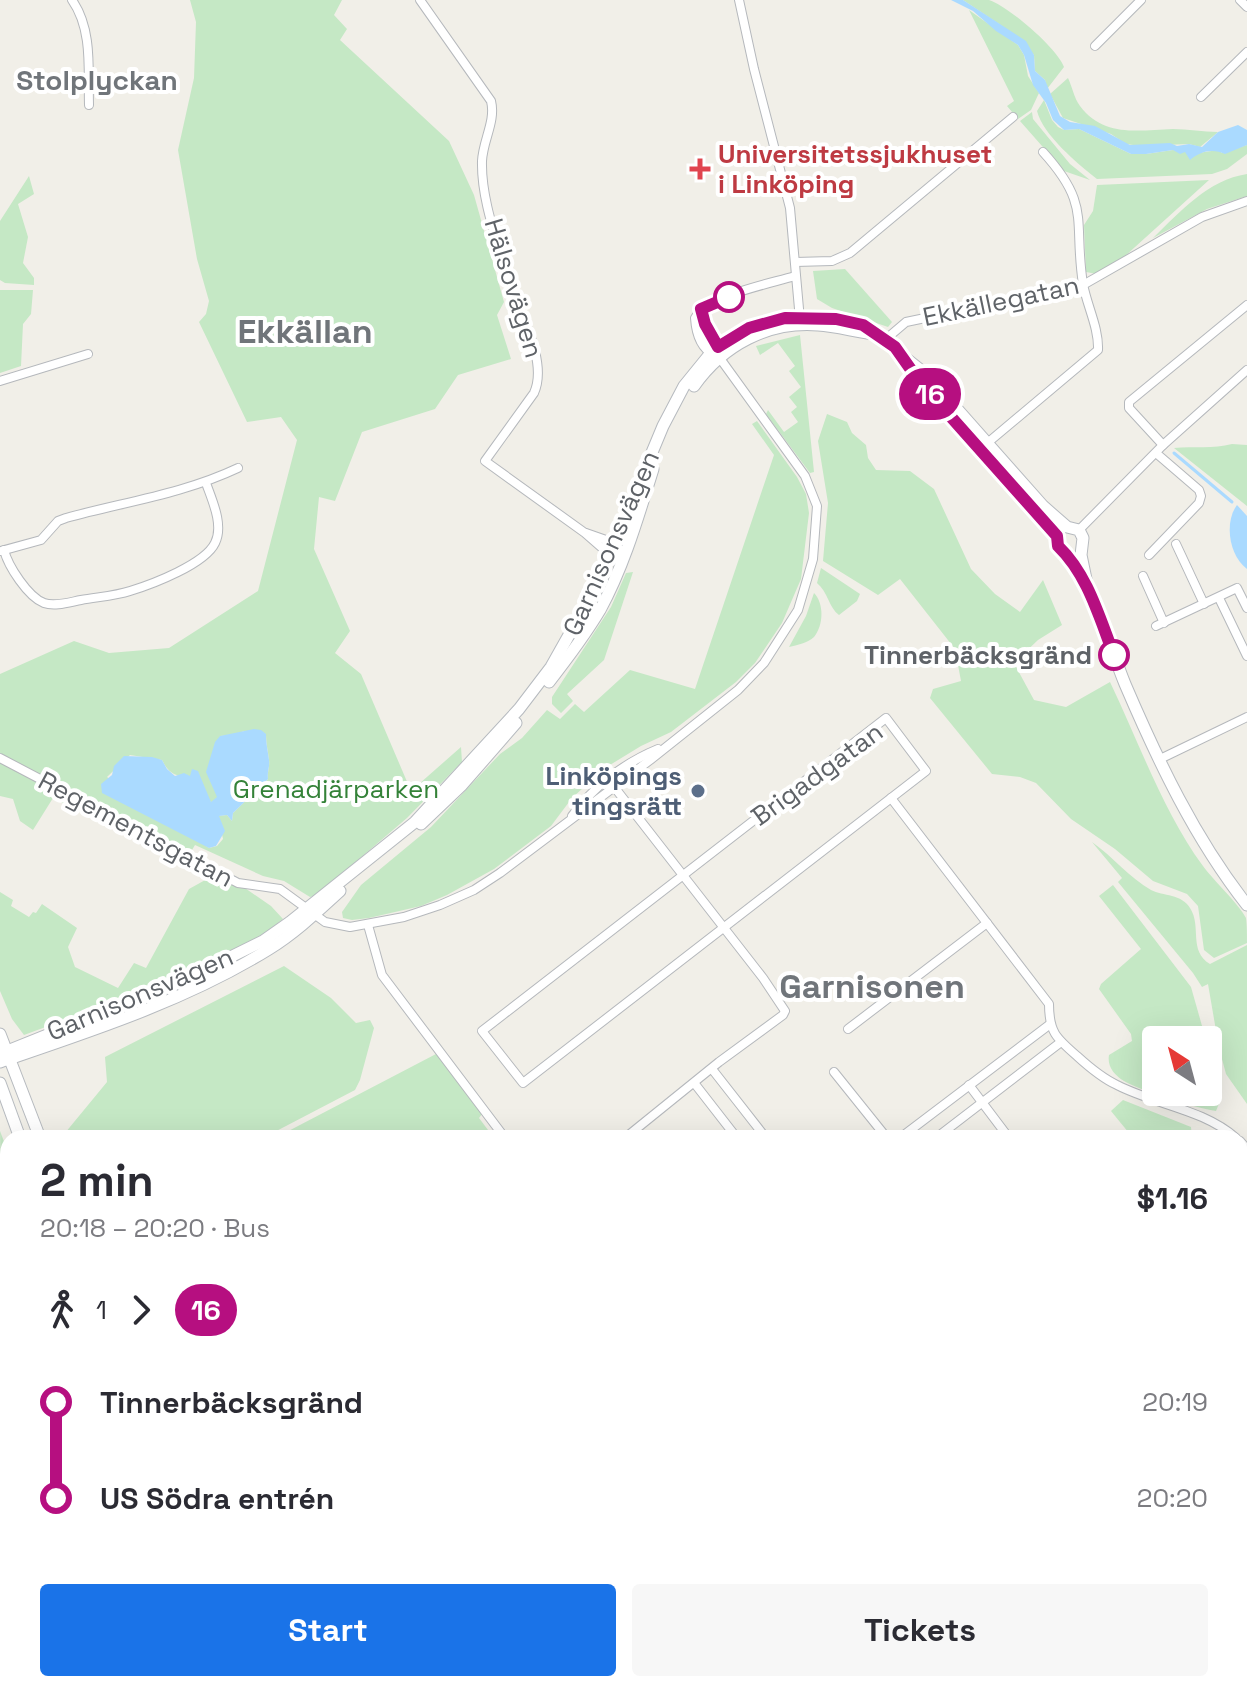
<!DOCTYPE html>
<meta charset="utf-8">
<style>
:root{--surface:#fff;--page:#f7f7f7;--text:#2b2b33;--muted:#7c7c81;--accent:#1a73e8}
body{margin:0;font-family:"Space Grotesk",sans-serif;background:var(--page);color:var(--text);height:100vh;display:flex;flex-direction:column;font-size:30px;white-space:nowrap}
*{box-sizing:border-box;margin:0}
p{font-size:26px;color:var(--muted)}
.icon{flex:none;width:44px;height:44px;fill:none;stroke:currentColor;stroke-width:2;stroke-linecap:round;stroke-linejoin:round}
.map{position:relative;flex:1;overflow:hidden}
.sheet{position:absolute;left:0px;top:1130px;width:1248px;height:562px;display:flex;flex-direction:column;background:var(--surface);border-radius:24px 24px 0 0;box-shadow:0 8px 32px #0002}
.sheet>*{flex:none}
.badge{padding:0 16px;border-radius:26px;font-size:28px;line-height:52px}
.needle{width:52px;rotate:324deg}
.buttons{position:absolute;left:1142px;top:1026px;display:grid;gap:16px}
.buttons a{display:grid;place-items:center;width:80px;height:80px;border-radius:8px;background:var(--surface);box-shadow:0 8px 32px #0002;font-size:40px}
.map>.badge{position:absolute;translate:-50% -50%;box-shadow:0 0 0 4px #fff}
.legs{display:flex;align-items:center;gap:12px;height:88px;padding:0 40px;font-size:26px}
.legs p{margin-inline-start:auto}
.head{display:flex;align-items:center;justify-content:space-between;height:136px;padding:0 40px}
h1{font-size:44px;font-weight:600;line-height:60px}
.primary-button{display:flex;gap:16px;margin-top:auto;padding:16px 40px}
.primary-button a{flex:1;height:92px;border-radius:8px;background:var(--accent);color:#fff;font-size:32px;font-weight:600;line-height:92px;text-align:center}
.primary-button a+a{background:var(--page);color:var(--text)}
ul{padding:0 40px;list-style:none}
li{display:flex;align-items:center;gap:28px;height:96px;font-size:30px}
li i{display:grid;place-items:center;width:12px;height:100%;margin:0 10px;background:currentColor}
li i::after{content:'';width:20px;height:20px;margin:-10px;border:6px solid;border-radius:50%;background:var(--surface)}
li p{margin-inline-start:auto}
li:first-child i{background:linear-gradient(#0000 50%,currentColor 0)}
li:last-child i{background:linear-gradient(currentColor 50%,#0000 0)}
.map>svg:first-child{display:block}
</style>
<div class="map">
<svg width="1247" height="1691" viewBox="0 0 1247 1691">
<rect width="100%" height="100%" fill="#f1efe8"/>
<g fill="#c5e8c5" fill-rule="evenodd">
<path d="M190,0H342L334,15L347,29L340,40L449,141L474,195L504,302L497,315L511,359L458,375L435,409L362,432L335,501L319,497L314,549L350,631L335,653L361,674L411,791L461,747L462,762L407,818L317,895L310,897L284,881L263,876L195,845L183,865L53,798L33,830L20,821L13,799L0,796V674L74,641L109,653L169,648L258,591L297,440L281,417L247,422L199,322L206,314L209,301L197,259L178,150L194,78L196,22ZM244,731L266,735C266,744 268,751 269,760C270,767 267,772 268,779L233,813L232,821L227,815L218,816L223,839L217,846L209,848L107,777L130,755L162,760C169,774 175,776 190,777L204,789L211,803L217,798L220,736L235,735Z"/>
<path d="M963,0C971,0 982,0 989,0C1008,6 1057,48 1064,67L1047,89L1045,80L1035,71L1034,55L1002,26Z"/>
<polygon points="969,10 1018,45 1024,55 1028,76 1039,93 1031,110 1018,119 1007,106 1014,101"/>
<path d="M1068,78C1072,86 1074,98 1080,106C1104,138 1139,130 1173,129C1188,129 1203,132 1218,132L1200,147L1189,144L1140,146L1126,144L1111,134L1063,118L1050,94Z"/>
<path d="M1044,100L1052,120L1058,127L1064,130L1079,129L1131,154H1146L1173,150L1198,153L1218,150L1222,153L1247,145V154L1227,169L1212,174L1097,179C1078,164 1043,135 1037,111Z"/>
<polygon points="1032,112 1033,119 1070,164 1090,180 1064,171 1020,121"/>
<path d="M1247,174V196L1207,209L1153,238C1181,211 1208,180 1247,174Z"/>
<polygon points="29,176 34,194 18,204 28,237 23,263 34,278 34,285 5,283 0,280 0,221"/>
<polygon points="1209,180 1124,257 1097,274 1086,272 1084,225 1093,211 1097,185"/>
<polygon points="845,269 892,322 888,327 832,308 817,299 813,271"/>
<polygon points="0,290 33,290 31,314 23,324 21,366 0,373"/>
<polygon points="800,335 814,472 810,473 766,414 768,410 784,432 798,422 791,412 797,407 789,397 801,387 789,371 795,366 778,343 760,355 756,346"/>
<path d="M827,414L847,422L852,433L866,445L868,458L876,470L910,471L934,489L971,569L995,594L1020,612L1043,580L1062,625L1038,640L1014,663L1034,700L1066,707L1110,682C1139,742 1163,812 1203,866C1213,880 1239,904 1246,918C1247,924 1247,936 1247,943L1214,958L1204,950L1198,906L1187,894L1153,881L1115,849L1071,819L1036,783L1020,777L992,774L930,698L933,689L961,681L955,649L900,579L878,595L823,561L828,503L818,441Z"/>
<polygon points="757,421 797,477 806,494 809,513 801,579 782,623 755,663 736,682 671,732 641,746 605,768 572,798 551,826 494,869 447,895 421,906 369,918 352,920 343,918 342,912 361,885 431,827 500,754 522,738 547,710 560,719 575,704 584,712 630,670 695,689 774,455 752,424"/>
<path d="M1232,444L1247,445V506L1174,448C1194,446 1213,449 1232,444Z"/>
<path d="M821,568L860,594L857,601L839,615C829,608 828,592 817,583Z"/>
<polygon points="633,572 604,660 567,694 573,701 561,713 552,704 552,697 611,607 626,573"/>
<path d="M814,593C824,603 824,625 814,637C808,643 797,645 789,647L806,616Z"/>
<path d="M1092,842C1112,856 1131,879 1151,890C1163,896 1182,894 1190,908C1202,926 1188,951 1210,964L1247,945V1104L1226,1074L1219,1048L1208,984L1202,987L1193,973L1118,882L1122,878Z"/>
<polygon points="207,879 242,886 271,906 283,919 254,942 167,982 24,1035 12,1019 0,991 0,892 13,900 11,906 29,917 33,912 36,913 42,904 77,928 68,947 75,967 118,988 134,963 146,968 189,889"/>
<path d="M1113,885L1191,987L1206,1040H1156V1092H1208V1048L1220,1101L1216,1111C1196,1108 1141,1091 1124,1081C1114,1075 1107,1066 1109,1055L1132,1041L1131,1034L1099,989L1101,984L1141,949L1099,896Z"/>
<polygon points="284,966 331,998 356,1023 370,1020 374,1028 360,1080 355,1090 263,1138 66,1138 65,1133 107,1082 105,1057"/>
<polygon points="436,1054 482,1114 479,1118 494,1138 275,1138"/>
<polygon points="1123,1100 1191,1127 1192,1138 1133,1138 1111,1111"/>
<polygon points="0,1131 8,1152 8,1233 2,1236"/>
<polygon points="1247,1178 1247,1347 1240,1346 1240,1180"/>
<polygon points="1240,1394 1247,1395 1247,1604 1240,1603"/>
<polygon points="495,1684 1121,1684 1123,1691 493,1691"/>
</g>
<g fill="#aadaff">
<path d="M951,0H963L1026,41L1034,55L1035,71L1045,80L1060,116L1070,122L1095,126L1130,145L1170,143L1177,146L1189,144L1202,147L1218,132L1238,125L1247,130V145L1225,154C1213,148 1200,151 1190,160L1185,152L1180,154L1173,150L1146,154H1131L1079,129L1064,130L1053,120L1046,103L1033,85L1024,55L1018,45L996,31L973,11Z"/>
<path d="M1237,505L1247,516V569C1229,556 1224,522 1237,505Z"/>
<path d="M254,729L261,730L266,734C266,744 268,751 269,760C270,767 267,771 268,779L233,813L232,821L227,815L219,816L225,831L216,846L209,848L102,793L101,784L112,775L114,766L124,756L152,757L162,760L167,769L175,776L184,773L190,776L192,769L198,771L211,802L217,797L206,772L215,742L220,736Z"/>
</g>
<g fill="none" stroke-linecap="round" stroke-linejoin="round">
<polyline stroke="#aadaff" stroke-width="3" points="1174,453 1232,502"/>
<g stroke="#b5b8bc" stroke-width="10">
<g id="street">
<path d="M72,0C93,30 88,70 89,105"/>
<path d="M420,0L491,101C496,121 483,140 482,161C481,199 497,240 507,276C517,309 549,360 534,393L485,461L585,533L601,547L625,555"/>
<polyline points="739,0 754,69 790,208 800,320"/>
<polyline points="1240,0 1247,7"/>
<polyline points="1095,46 1141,0"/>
<polyline points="1201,97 1247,52"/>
<polyline points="795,262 832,261 850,253 1013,117"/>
<polyline points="701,309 705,324 719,352"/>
<polyline points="886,339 906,322 1083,285 1202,217 1247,201"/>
<path d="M714,355C700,348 696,333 695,318C709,295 769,284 795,276"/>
<polyline points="0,381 88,354"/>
<path d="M985,445L1098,350C1099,328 1087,306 1083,284C1073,220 1092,206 1043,152"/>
<polyline points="1163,445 1129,408 1129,402 1247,305"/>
<polyline points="1079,530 1163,445 1247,370"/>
<polyline points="586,533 606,540 613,550"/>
<polyline points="1176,544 1204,604"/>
<path d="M4,550C8,566 28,597 44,603C55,607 70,602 81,600C97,597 115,596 130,591C153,584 205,564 215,543C224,525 212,500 206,483"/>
<path d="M1,551L41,540L58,521L66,518C124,502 183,494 238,468"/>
<polyline points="1149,555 1199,503 1201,496 1199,490 1156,453"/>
<polyline points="1143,576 1164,623"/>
<polyline points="1219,598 1247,656"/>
<polyline points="1156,626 1237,588 1247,608"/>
<polygon points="886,718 926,771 523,1083 482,1031"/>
<polyline points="0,758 238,883 280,889 325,922 350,927 404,917 440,905 474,890 500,873 650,760 738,690 764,663 798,610 813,559 817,506 805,476 719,357"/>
<polyline points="1160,759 1247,717"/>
<polyline points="608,779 763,978 785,1011 783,1015 719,1062 625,1138"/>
<path d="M891,798L1049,1004C1049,1032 1056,1038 1077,1056C1089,1067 1102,1078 1117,1085C1156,1105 1203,1109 1236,1138"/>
<path d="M572,816C593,787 624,763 658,749"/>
<polyline points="368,925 382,975 505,1138"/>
<polyline points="848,1029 987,923"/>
<polyline points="712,1069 766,1138"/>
<polyline points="834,1072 887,1138"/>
<polyline points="695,1084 737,1138"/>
<polyline points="969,1085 1009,1138"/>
<polyline points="900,1138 1049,1025"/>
<polyline points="936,1138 1061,1042"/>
<polyline points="1240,1141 1247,1149"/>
<polyline points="166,1684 170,1691"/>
<polyline points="31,1691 52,1684"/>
</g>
</g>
<g stroke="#b6babf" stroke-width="13">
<g id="secondary">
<polyline points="908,360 927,375 1043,506 1067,527 1079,530 1083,538 1081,555 1086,579"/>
<path d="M694,386C723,345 768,321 818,325C837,326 856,332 875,334"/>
<path d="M549,682C567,659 585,635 600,610C624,566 638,517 653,469"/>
<polyline points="421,824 462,785 516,723"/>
<polyline points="0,1034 40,1138"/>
<path d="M0,1054L184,980L263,941L290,922L415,822L519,709L551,667L596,587L663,426L684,386L710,354L749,328L785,318L821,317L863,325L886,339L906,359L919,381L962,430L1052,529L1057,536L1058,546C1094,581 1106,638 1125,684C1158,761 1195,839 1247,905"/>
<path d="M0,1062C91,1031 187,1000 269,949C295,933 317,912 340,891"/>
<polyline points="0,1083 20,1138"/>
<polyline points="1240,1171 1247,1167"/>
<polyline points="0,1300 8,1293"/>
<polyline points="0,1380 8,1439"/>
<polyline points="1240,1380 1247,1380"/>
<polyline points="24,1684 24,1691"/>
<polyline points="488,1691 489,1684"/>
</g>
</g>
<use href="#street" stroke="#fff" stroke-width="8"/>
<use href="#secondary" stroke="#fff" stroke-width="11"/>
</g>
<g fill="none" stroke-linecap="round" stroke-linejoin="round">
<g stroke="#fff" stroke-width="18">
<path id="line-1" d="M729,297L701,309L705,324L718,347L749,328L785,318L836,319L863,325L895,347L919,381L1057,536L1058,546C1088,575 1099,617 1114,655"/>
</g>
<use href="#line-1" stroke="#b60f80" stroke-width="12"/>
</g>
<path fill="#e0444e" stroke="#fff" stroke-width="3" d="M696 157h8v8h8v8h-8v8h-8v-8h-8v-8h8z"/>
<g fill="#fff" stroke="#b60f80" stroke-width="4">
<circle cx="729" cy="297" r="14"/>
<circle cx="1114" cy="655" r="14"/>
</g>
<circle fill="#5c6f8a" stroke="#fff" stroke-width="3" cx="698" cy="791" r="8"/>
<g text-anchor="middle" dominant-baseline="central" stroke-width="8" stroke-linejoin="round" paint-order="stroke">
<g font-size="26" font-weight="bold" fill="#be3a42" stroke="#fff" text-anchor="start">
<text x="718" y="154">Universitetssjukhuset<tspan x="718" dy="30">i Linköping</tspan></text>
</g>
<g font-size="26" fill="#5f6368" stroke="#fff">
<text transform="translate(514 288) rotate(73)">Hälsovägen</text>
<text transform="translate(1001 301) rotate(-12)">Ekkällegatan</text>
<text transform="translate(611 543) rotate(-66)">Garnisonsvägen</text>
<text transform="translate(817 774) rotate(-36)">Brigadgatan</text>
<text transform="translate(136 829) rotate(28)">Regementsgatan</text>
<text transform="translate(140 994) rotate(-23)">Garnisonsvägen</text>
</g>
<g font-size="26" font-weight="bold" fill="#5f6368" stroke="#fff" text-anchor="end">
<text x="1092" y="655">Tinnerbäcksgränd</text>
</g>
<g font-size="26" font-weight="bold" fill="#4e5e75" stroke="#fff" text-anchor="end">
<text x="682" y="776">Linköpings<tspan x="682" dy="30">tingsrätt</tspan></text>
</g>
<g font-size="26" fill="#348238" stroke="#fff">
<text x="336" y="789">Grenadjärparken</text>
</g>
<g font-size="28" font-weight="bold" fill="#70757a" stroke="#fff">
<text x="97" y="80">Stolplyckan</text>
</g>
<g font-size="34" font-weight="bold" fill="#70757a" stroke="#fff">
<text x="305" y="331">Ekkällan</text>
<text x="872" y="986">Garnisonen</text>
</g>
</g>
</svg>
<div class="buttons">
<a><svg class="needle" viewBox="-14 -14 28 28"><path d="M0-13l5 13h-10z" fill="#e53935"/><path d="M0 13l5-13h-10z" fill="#7c7c81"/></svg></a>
</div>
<b class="badge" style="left:930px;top:394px;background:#b60f80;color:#fff">16</b>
<section class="sheet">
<div class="head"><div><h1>2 min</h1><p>20:18 – 20:20 · Bus</p></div><b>$1.16</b></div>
<div class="legs"><svg class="icon" aria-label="walk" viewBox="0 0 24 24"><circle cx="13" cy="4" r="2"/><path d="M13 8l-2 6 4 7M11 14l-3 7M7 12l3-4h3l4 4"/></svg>1<svg class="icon" aria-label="forward" viewBox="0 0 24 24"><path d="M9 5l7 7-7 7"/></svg><b class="badge" style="background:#b60f80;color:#fff">16</b></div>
<ul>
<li><i style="color:#b60f80"></i><b>Tinnerbäcksgränd</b><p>20:19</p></li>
<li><i style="color:#b60f80"></i><b>US Södra entrén</b><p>20:20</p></li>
</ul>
<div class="primary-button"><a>Start</a><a>Tickets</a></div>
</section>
</div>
